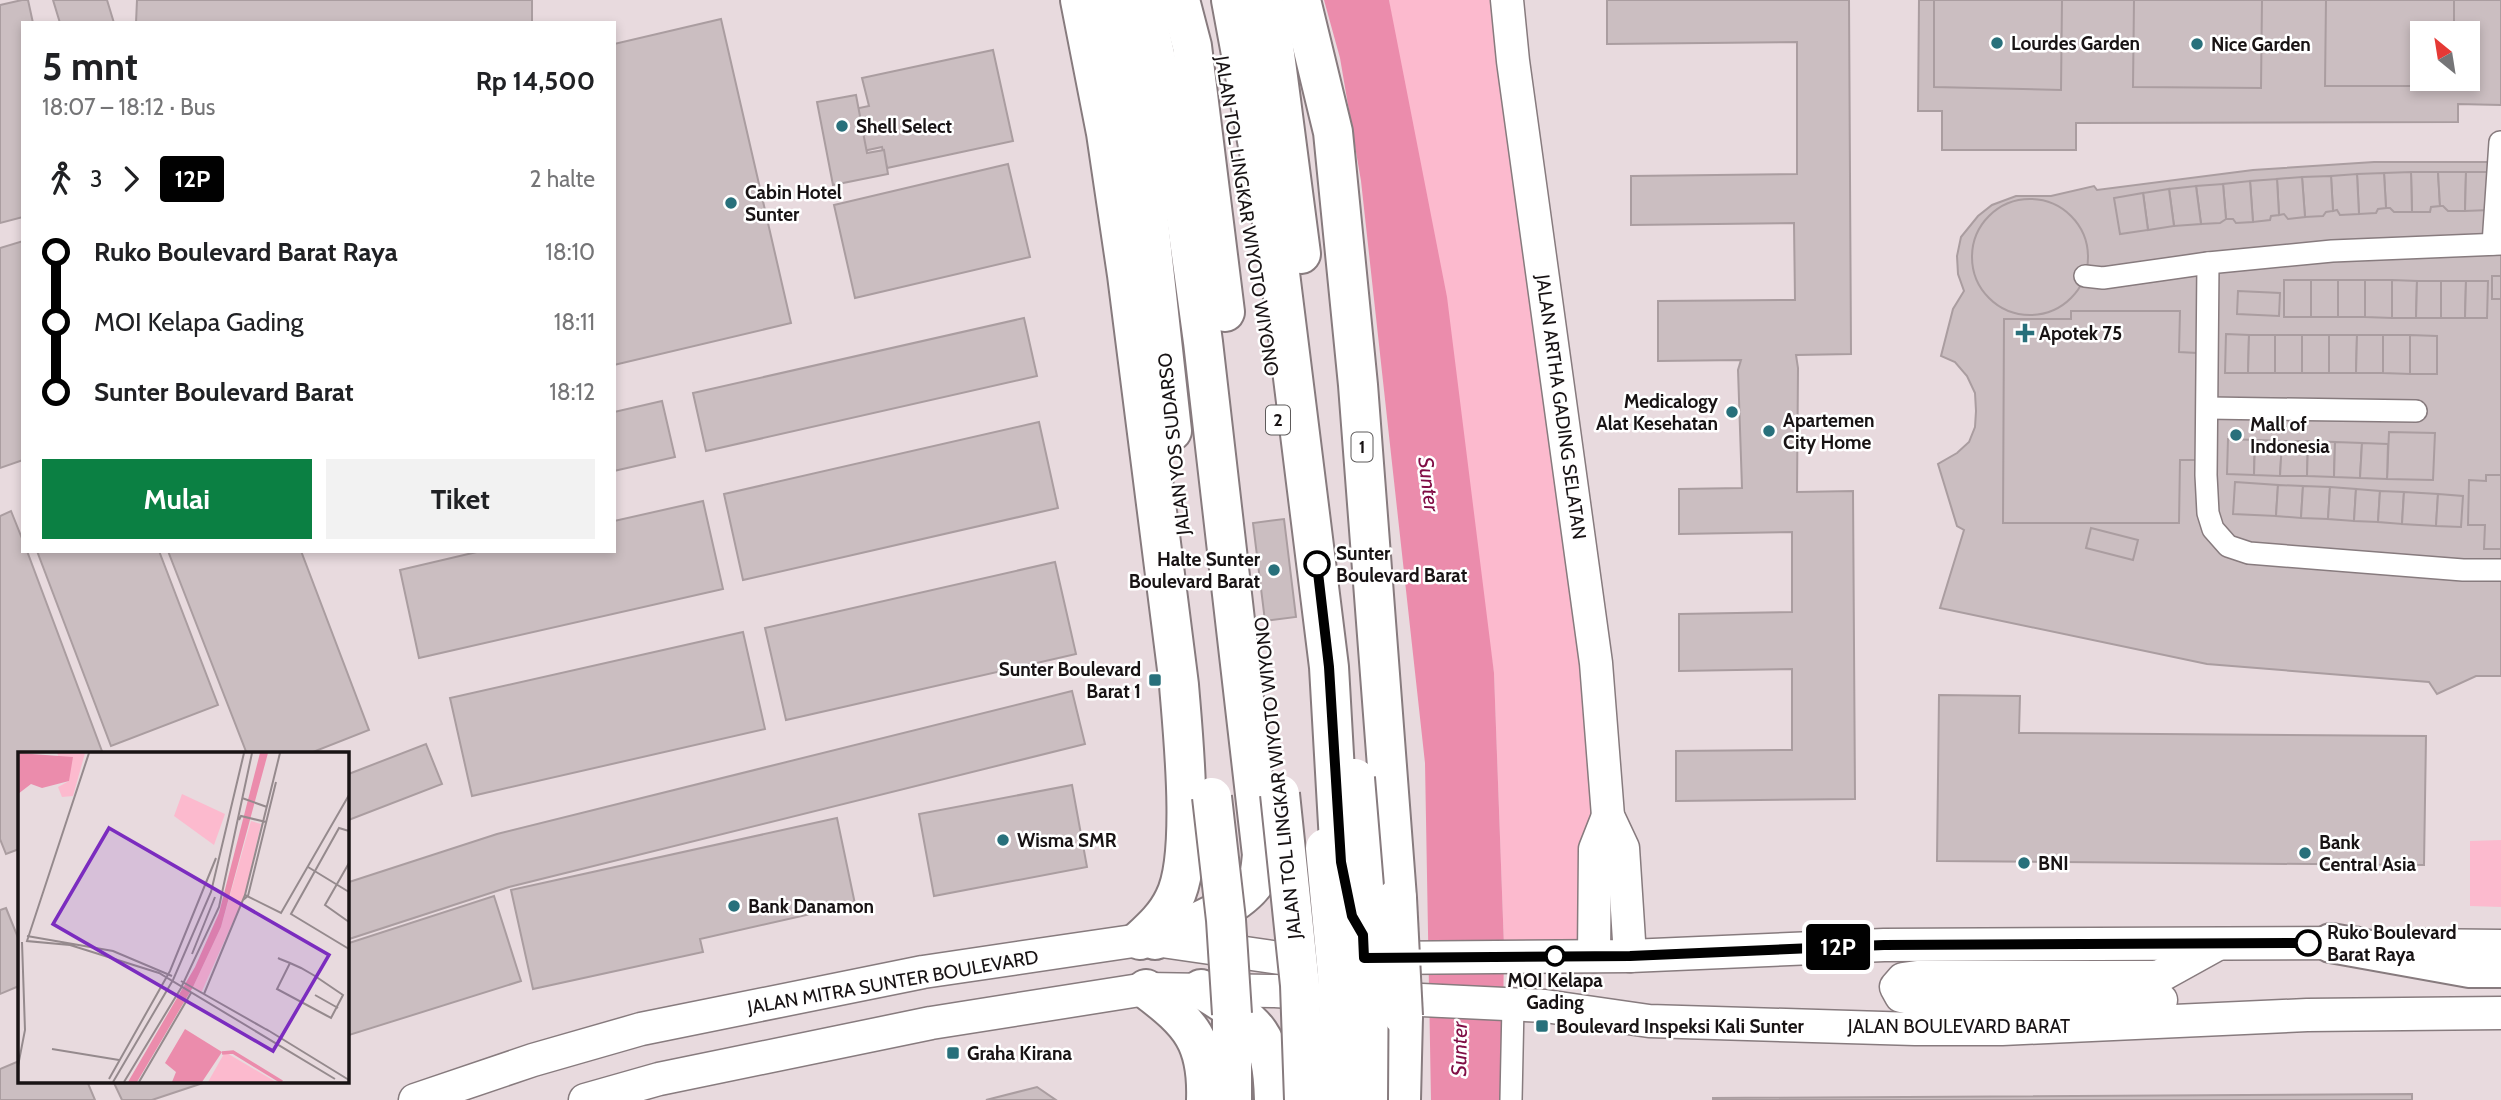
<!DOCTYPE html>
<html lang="id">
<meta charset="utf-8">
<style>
:root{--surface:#fff;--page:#f2f2f2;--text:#202124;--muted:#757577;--accent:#0b8043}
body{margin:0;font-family:Cabin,sans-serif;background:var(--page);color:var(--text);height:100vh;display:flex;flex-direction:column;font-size:26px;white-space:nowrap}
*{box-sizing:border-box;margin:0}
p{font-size:23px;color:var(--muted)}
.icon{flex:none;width:38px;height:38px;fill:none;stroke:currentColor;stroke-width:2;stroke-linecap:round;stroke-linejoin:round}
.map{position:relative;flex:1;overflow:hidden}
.panel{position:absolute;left:21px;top:21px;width:595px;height:532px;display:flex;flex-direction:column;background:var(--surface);border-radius:0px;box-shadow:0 4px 10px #0003}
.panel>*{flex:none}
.badge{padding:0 14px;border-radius:5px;font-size:24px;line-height:46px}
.needle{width:46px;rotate:330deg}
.controls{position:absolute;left:2410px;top:21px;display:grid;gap:14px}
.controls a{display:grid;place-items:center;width:70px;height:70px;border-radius:0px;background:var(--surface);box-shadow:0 4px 10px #0003;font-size:35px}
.map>.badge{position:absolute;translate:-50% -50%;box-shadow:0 0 0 4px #fff}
.legs{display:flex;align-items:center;gap:10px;height:77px;padding:0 21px;font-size:23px}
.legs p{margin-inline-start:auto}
.overview{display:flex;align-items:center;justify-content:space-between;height:119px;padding:0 21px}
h1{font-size:38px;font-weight:700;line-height:52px}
.primary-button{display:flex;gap:14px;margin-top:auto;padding:14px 21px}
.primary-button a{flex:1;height:80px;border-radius:0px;background:var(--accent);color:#fff;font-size:28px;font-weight:700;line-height:80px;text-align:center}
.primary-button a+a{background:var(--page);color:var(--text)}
ul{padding:0 21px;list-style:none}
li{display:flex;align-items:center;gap:24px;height:70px;font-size:26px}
li i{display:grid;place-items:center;width:10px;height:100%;margin:0 9px;background:currentColor}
li i::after{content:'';width:18px;height:18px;margin:-9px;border:5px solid;border-radius:50%;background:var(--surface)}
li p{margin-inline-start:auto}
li:first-child i{background:linear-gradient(#0000 50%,currentColor 0)}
li:last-child i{background:linear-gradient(currentColor 50%,#0000 0)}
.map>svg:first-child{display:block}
</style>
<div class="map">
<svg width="2501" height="1100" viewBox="0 0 2501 1100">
<rect width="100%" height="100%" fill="#e8dade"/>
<g fill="#fcbace">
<polygon points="1389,0 1507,0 1608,816 1594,956 1504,947 1494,673"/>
<polygon points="2501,840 2501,907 2470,906 2470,841"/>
</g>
<polygon fill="#eb8cac" points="1324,0 1389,0 1447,297 1494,673 1504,947 1502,1100 1431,1100 1425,763 1361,181 1340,58"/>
<g fill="#cbbec1" stroke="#aa9da0" stroke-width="2" fill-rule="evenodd">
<polygon points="22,0 28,0 33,23 23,23 23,217 0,223 0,5"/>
<polygon points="53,0 107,0 114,23 60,23"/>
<polygon points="137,0 532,0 532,23 136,23"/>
<polygon points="1607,0 1849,0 1851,354 1796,355 1798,368 1797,492 1853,491 1855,799 1676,801 1676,751 1792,750 1792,669 1679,671 1679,614 1792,612 1792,532 1679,534 1679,489 1742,488 1738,370 1741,360 1658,361 1658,301 1795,300 1794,223 1631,225 1631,176 1797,174 1797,42 1607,44"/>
<path d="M1919,0H2501V105L2458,104V122L2076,123V150H1942V111H1918ZM2422,33H2468V79H2422Z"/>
<polygon points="1934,0 2062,0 2061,90 1934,87"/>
<polygon points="2134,0 2262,0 2261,88 2133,87"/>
<polygon points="2326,0 2454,0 2454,33 2422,33 2422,79 2453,79 2453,86 2325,86"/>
<polygon points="721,19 791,323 614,365 614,44"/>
<polygon points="993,50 1013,141 887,168 882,147 854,153 845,111 869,106 862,78"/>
<polygon points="856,95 867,153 884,150 888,174 833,185 817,102"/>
<polygon points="2374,162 2501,162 2501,676 2476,676 2437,694 2429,682 2207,664 1940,608 1964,530 1957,526 1938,464 1957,453 1969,442 1975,427 1976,411 1975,393 1967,376 1955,362 1941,356 1953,309 1964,291 1958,274 1957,256 1961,237 1978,216 1992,205 2016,196 2051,196 2094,186 2097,190 2253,170"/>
<polygon points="1008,164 1030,257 855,298 834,205"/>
<polygon points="2411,172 2438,172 2440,206 2431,207 2430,212 2412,212"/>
<polygon points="2411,172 2412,212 2394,212 2390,208 2386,208 2384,173"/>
<polygon points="2438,172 2466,172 2465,211 2448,211 2443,206 2440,206"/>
<polygon points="2466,172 2490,172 2490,210 2465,211"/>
<polygon points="2384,173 2386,208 2378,209 2376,213 2359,214 2357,174"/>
<polygon points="2357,174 2359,214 2340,215 2337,210 2333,211 2331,176"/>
<polygon points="2331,176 2333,211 2326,212 2323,216 2305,217 2302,177"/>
<polygon points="2302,177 2305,217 2288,219 2284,214 2279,215 2277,179"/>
<polygon points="2277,179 2279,215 2271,216 2270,220 2253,222 2250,181"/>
<polygon points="2250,181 2253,222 2236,223 2233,219 2226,219 2223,184"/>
<polygon points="2223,184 2226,219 2220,223 2201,224 2196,186"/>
<polygon points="2196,186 2201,224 2174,226 2169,189"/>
<polygon points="2169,189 2174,226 2148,230 2143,193"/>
<polygon points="2143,193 2148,230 2120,234 2114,198"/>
<circle cx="2030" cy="257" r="58"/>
<polygon points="23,241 23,460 0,468 0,248"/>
<rect x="2492" y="276" width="9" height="23"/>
<rect x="2284" y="280" width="27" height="37"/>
<rect x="2311" y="280" width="27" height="37"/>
<rect x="2338" y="280" width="27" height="37"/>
<polygon points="2365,280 2392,280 2392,318 2365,317"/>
<polygon points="2392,280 2417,281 2416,318 2392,318"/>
<polygon points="2417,281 2441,281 2441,318 2416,318"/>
<polygon points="2441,281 2466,281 2465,318 2441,318"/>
<polygon points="2466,281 2488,281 2487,318 2465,318"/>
<polygon points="2238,291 2280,293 2279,316 2237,314"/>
<polygon points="2071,311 2180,311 2179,352 2197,353 2196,460 2180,460 2179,523 2003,523 2004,319 2071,319"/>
<polygon points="1024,318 1037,376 706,451 693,393"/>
<polygon points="2226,334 2249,335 2248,373 2225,373"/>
<polygon points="2249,335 2275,335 2275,373 2248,373"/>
<rect x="2275" y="335" width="27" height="38"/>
<rect x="2302" y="335" width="27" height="38"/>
<polygon points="2329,335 2357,335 2356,373 2329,373"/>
<polygon points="2357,335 2383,335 2383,373 2356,373"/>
<polygon points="2383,335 2410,335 2410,374 2383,373"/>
<polygon points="2410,335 2437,336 2437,374 2410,374"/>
<polygon points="662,401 675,457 614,471 614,412"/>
<polygon points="1039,422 1058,508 743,580 724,494"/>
<polygon points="2389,432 2435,433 2433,480 2387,479"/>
<polygon points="2228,439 2255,440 2254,475 2227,474"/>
<polygon points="2255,440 2282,441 2280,476 2254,475"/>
<polygon points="2282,441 2308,441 2307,476 2280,476"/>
<polygon points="2308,441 2335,442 2334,477 2307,476"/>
<polygon points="2335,442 2362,443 2360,478 2334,477"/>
<polygon points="2362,443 2388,444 2387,479 2360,478"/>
<polygon points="2486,475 2501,475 2501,549 2484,549 2485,525 2468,525 2469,480 2486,481"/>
<polygon points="2235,482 2278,485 2276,516 2233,514"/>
<polygon points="2278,485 2303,486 2301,518 2276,516"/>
<polygon points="2303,486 2330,487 2328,519 2301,518"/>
<polygon points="2330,487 2356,489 2354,521 2328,519"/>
<polygon points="2356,489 2380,491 2378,522 2354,521"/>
<polygon points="2380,491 2404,492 2402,524 2378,522"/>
<polygon points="2404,492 2438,494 2436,526 2402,524"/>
<polygon points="2438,494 2463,496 2461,527 2436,526"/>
<polygon points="703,501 723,589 419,658 400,570 481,551 614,551 614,521"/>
<polygon points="11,511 23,541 23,551 27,551 103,754 19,754 19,849 6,854 0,839 0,516"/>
<polygon points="1284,519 1296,617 1265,621 1253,523"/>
<polygon points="2091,528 2138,540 2133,560 2086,548"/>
<polygon points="37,551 159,551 218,705 111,746"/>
<polygon points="168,551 301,551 369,730 308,754 247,754"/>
<polygon points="1055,562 1076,654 786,720 765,628"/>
<polygon points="743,632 765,729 472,796 450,698"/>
<polygon points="1072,691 1085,744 509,887 346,940 346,883 497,834"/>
<polygon points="1939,695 2020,696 2019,733 2426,736 2424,865 1937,861"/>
<polygon points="426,744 442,784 346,821 346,775"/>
<polygon points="1072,785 1087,867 934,896 919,814"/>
<polygon points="837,818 855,904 700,939 703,952 533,989 511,890"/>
<polygon points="494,896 521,981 346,1036 346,944"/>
<polygon points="6,908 19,940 19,986 0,994 0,910"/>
<polygon points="19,1061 19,1081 87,1081 95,1100 0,1100 0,1069"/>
<polygon points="113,1081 209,1081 152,1100 122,1100"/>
<polygon points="1037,1087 1056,1100 986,1100"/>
<polygon points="2412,1094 2412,1100 1713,1100 1713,1098"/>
</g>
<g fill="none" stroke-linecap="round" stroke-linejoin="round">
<g stroke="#877b7e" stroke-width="24">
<g id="street">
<polyline points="2493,244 2500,142"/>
<polyline points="2208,263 2206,475 2208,513 2213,529 2228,546 2249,553 2463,570 2501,570"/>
<polyline points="2085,276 2103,278 2208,263 2332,251 2501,244"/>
<polyline points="2208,408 2416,411"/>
<polyline points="1511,1100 1513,1005"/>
</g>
</g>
<g stroke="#877b7e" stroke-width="35">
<g id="secondary">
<polyline points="1507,0 1513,61 1596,663 1608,816 1623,848 1630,956"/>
<polyline points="2411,945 2501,946"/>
<polyline points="1594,956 1595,849 1608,816"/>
<polyline points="1376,958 1630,956 1884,945 2356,943"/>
<polyline points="1380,998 1545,1006 1649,1021 1915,1029 2002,1029 2307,1015 2501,1013"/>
<polyline points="2161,1000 2004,1004 1914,999 1901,996 1896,987 1903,979 1917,977 2153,977 2160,976 2216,945"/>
<polyline points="415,1100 533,1060 641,1029 923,972 1140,940 1155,940 1280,958 1320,958"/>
<polyline points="585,1100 659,1079 931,1023 1146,989 1275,991 1324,994"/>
</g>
</g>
<g stroke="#877b7e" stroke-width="42">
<g id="highway">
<path d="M1080,0L1106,133L1127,275L1179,685C1183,735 1196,857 1174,899C1166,916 1153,928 1140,940"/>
<polyline points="1111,0 1143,168 1172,431"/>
<path d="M1143,0L1178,159L1203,342L1262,855C1261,862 1261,871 1258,877C1244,906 1184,928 1155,940"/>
<polyline points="1180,0 1192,46 1225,312"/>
<polyline points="1231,0 1277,249 1329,667 1339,842 1346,886"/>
<polyline points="1263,0 1272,31 1301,254"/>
<polyline points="1301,0 1333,132 1358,385 1397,898"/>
<polyline points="2331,943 2470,968 2501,968"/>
<path d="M1146,989C1191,1023 1208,1042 1206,1100"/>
<path d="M1201,989C1257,1024 1272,1030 1274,1100"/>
<polyline points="1232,1014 1232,1100"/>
<polyline points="1401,1100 1403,1016"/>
</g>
</g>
<use href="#street" stroke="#fff" stroke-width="21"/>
<use href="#secondary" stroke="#fff" stroke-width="32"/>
<use href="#highway" stroke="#fff" stroke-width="38"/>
<g stroke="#877b7e" stroke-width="42" stroke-linecap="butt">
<g id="highway-bridge">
<polyline points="1355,778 1369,947 1368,1100"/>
<polyline points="1280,794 1300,985 1304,1100"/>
<polyline points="1212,797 1226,920 1232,1014"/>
<polyline points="1325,848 1337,974 1341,1100"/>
<polyline points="1397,898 1403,1016"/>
</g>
</g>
<use href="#highway-bridge" stroke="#fff" stroke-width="38"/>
</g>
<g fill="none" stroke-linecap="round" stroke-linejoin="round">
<g stroke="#fff" stroke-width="16">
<polyline id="line-1" points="1317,564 1329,667 1341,862 1352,916 1363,935 1364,958 1630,956 1884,945 2308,943"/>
</g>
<use href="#line-1" stroke="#010101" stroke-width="10"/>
</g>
<g fill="#28707b" stroke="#fff" stroke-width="2.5">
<circle cx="1997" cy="43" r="7"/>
<circle cx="2197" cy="44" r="7"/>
<circle cx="842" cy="126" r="7"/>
<circle cx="731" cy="203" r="7"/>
<path d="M2021.5 322.5h7v7h7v7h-7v7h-7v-7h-7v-7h7z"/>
<circle cx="1732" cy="412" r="7"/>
<circle cx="1769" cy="431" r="7"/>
<circle cx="2236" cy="435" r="7"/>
<circle cx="1274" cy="570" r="7"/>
<rect x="1148" y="673" width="14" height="14" rx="3.5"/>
<circle cx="1003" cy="840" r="7"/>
<circle cx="2305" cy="853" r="7"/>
<circle cx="2024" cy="863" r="7"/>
<circle cx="734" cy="906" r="7"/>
<rect x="1535" y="1019" width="14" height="14" rx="3.5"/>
<rect x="946" y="1046" width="14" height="14" rx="3.5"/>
</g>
<g fill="#fff" stroke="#010101" stroke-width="3.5">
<circle cx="1317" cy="564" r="12"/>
<circle cx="2308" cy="943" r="12"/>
<circle cx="1555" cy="956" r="9"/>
</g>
<g text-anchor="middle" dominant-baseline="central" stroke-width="5" stroke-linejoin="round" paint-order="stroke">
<g fill="#fff" stroke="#5d5a5a" stroke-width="2">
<rect x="1266" y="405.5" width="24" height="29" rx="5"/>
<rect x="1351.5" y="432.5" width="21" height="29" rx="5"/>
</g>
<g font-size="18" font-weight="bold" fill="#181314">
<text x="1278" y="420">2</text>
<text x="1362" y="447">1</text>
</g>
<g font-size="19" font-weight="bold" fill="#181314" stroke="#fff" text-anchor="start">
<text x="2011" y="43">Lourdes Garden</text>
<text x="2211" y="44">Nice Garden</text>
<text x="856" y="126">Shell Select</text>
<text x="745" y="192">Cabin Hotel<tspan x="745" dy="22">Sunter</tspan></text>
<text x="2039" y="333">Apotek 75</text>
<text x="1718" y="401" text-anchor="end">Medicalogy<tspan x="1718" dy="22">Alat Kesehatan</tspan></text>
<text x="1783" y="420">Apartemen<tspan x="1783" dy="22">City Home</tspan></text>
<text x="2250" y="424">Mall of<tspan x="2250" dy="22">Indonesia</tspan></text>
<text x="1260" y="559" text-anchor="end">Halte Sunter<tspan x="1260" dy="22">Boulevard Barat</tspan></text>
<text x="1141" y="669" text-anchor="end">Sunter Boulevard<tspan x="1141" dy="22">Barat 1</tspan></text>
<text x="1017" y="840">Wisma SMR</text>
<text x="2319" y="842">Bank<tspan x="2319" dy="22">Central Asia</tspan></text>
<text x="2038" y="863">BNI</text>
<text x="748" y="906">Bank Danamon</text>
<text x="1556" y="1026">Boulevard Inspeksi Kali Sunter</text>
<text x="967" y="1053">Graha Kirana</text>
</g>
<g font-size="19" fill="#181314" stroke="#fff">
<text transform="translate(1247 216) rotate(81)">JALAN TOL LINGKAR WIYOTO WIYONO</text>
<text transform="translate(1561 407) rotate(82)">JALAN ARTHA GADING SELATAN</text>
<text transform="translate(1174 444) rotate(-96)">JALAN YOS SUDARSO</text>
<text transform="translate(1278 778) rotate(-96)">JALAN TOL LINGKAR WIYOTO WIYONO</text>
<text transform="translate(893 982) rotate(-10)">JALAN MITRA SUNTER BOULEVARD</text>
<text x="1959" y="1026">JALAN BOULEVARD BARAT</text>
</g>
<g font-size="19" font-weight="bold" fill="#181314" stroke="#fff" text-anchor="start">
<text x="1336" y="553">Sunter<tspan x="1336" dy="22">Boulevard Barat</tspan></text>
<text x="2327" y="932">Ruko Boulevard<tspan x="2327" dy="22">Barat Raya</tspan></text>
<text x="1555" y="980" text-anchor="middle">MOI Kelapa<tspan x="1555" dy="22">Gading</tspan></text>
</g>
<g font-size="21" font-style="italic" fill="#800d45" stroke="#fff">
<text transform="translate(1429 484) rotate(83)">Sunter</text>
<text transform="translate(1459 1049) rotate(-89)">Sunter</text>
</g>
</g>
<g transform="translate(18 752)">
<rect width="331" height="331" fill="#e8dade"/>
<path d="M39,1H67L55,44L44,45L40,35L51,29ZM164,42L207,62L196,93L156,64ZM233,69L243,72L227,143L183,241L175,235L203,175ZM207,300L258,330H190Z" fill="#fcbace"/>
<path d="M0,1L55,5L51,29L24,36L13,32L0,42ZM242,1H250L203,175L175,235L119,330H110L177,215L201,161ZM167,277L204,300L184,330H154L158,320L147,311Z" fill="#eb8cac"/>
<path fill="none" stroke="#eb8cac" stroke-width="3.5" d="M204,301L215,300L264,330"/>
<path fill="none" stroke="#958a8d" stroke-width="2" d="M71,1L9,189L52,193L141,221L317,327M224,46L249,55M221,68L223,64L248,70M331,79L321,76L273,162L331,197M331,111L307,153L331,170M290,115L331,140M227,143L263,161L331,43M225,148L230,144L258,30M9,184L95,199L154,224M174,202L197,145M260,206L262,207L272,211L283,216L297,224L325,243L313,266L259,237L272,211M163,229L251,279M186,242L227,143L262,1M297,243L320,256M248,277L331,328M34,297L101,308M0,314L7,278L4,190M91,327L152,219L198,106M95,330L155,228L193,140L226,1M106,330L163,236L201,155L234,1M121,330L173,241"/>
<path fill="#7b2cbf" fill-opacity="0.15" stroke="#7b2cbf" stroke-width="3.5" d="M91,76L311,203L255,299L35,172Z"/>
<rect width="331" height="331" fill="none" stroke="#181314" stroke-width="3.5"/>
</g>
</svg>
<div class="controls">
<a><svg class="needle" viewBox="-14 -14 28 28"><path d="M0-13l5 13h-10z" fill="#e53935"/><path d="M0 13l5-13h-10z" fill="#757577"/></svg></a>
</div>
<b class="badge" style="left:1838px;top:947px;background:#010101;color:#fff">12P</b>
<section class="panel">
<div class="overview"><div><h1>5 mnt</h1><p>18:07 – 18:12 · Bus</p></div><b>Rp 14,500</b></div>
<div class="legs"><svg class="icon" aria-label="walk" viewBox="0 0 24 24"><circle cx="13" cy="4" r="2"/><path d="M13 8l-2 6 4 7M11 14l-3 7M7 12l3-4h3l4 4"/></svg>3<svg class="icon" aria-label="forward" viewBox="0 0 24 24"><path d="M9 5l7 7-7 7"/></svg><b class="badge" style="background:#010101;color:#fff">12P</b><p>2 halte</p></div>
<ul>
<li><i style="color:#010101"></i><b>Ruko Boulevard Barat Raya</b><p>18:10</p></li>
<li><i style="color:#010101"></i><span>MOI Kelapa Gading</span><p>18:11</p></li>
<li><i style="color:#010101"></i><b>Sunter Boulevard Barat</b><p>18:12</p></li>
</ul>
<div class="primary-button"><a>Mulai</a><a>Tiket</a></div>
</section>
</div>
